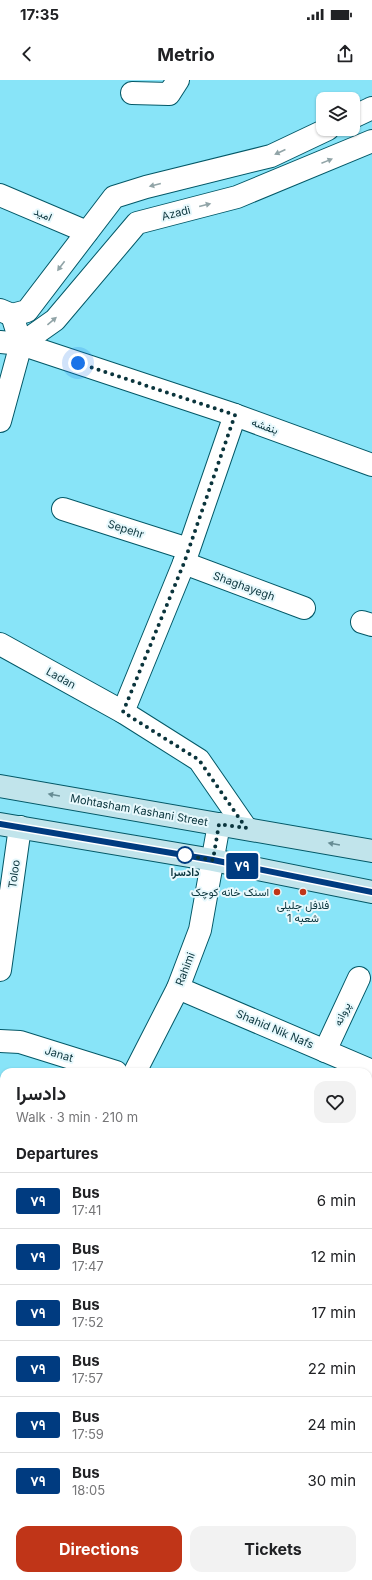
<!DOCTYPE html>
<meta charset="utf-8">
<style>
:root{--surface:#fff;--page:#f2f2f2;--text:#202124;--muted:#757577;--line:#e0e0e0;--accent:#c03518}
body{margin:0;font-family:Inter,Vazirmatn,sans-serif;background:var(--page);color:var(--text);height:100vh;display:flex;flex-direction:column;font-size:15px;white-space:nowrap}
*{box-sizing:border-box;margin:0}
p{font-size:13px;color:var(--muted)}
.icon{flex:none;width:22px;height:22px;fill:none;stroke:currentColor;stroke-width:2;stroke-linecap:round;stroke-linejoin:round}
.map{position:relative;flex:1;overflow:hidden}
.side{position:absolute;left:0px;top:988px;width:372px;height:512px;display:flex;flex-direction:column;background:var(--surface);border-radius:12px 12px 0 0;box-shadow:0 1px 3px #0004}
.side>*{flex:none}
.badge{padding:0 8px;border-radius:3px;font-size:14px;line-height:26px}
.buttons{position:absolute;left:316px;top:12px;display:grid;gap:8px}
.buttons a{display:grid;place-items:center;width:44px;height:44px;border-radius:8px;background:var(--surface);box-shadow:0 1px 3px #0004;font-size:20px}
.you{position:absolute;width:20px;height:20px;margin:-10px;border:3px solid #fff;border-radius:50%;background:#1a73e8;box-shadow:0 0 0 6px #1a73e833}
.map>.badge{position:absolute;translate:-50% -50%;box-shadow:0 0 0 2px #fff}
h2{padding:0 16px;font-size:15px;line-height:36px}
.round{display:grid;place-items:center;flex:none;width:42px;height:42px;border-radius:12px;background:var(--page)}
.overview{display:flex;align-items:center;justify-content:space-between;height:68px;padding:0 16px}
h1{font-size:19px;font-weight:700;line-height:30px}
.primary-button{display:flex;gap:8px;margin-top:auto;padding:8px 16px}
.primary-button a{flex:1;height:46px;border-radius:12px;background:var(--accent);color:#fff;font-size:16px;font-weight:700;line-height:46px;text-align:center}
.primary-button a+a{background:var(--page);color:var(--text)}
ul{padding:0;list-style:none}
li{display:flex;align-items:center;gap:12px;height:56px;padding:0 16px;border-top:1px solid var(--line)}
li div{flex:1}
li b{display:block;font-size:15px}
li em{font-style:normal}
li .badge{min-width:44px;font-weight:700;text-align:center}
.status{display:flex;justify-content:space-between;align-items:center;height:28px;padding:0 20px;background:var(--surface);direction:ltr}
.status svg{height:11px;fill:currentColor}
header{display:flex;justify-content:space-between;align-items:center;height:52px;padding:0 16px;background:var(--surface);font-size:18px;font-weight:700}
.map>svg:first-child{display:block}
</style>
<div class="status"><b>17:35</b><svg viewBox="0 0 49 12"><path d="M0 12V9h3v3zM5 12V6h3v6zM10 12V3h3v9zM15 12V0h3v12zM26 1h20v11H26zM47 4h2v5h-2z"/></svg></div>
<header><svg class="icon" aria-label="back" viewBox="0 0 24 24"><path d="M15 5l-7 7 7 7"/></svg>Metrio<svg class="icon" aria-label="share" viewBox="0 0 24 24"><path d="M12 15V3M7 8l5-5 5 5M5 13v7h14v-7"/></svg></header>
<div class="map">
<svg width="372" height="1500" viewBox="0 0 372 1500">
<rect width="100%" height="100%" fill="#88e4f8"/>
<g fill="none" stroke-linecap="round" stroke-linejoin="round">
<g stroke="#035867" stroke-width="24">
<g id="minor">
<polyline points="132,13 169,14 178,0"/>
<polyline points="353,37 372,28"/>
<polyline points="0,115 87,152"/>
<polyline points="0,230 12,235 27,231 114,117 146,107 271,76 328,49"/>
<polyline points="0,262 21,264 235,335 372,385"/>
<polyline points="21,264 55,240 137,143 237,117 372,61"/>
<polyline points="0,341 21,264"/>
<polyline points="63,429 188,469"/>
<polyline points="184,483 304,528"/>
<polyline points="362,542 372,545"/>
<polyline points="0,564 123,632 199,680 246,748"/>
<polyline points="123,632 184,483 235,335"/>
<polyline points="0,890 20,747"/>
<polyline points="178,908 372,991"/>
<polyline points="0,961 20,962 116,992"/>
<polyline points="325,971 359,898"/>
<polyline points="135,992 178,908 200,850 219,744"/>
<polyline points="0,1194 4,1196"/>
<polyline points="368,1228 372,1229"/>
<polyline points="0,1312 4,1313"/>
<polyline points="0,1337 4,1331"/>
<polyline points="368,1418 372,1418"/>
<polyline points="0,1448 4,1449"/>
<polyline points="368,1490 372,1491"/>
<polyline points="135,1496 141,1498"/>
<polyline points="334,1500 335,1496"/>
</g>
</g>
<g stroke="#035867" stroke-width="24">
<polyline id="tertiary" points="12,235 21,264"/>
</g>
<g stroke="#035867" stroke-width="24">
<g id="secondary">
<polyline points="0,706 372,771"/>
<polyline points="0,744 213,780 372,812"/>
</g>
</g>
<use href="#minor" stroke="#fff" stroke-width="22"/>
<use href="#tertiary" stroke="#fff" stroke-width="22"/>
<use href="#secondary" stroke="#c1e4eb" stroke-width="22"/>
</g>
<defs><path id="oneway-solid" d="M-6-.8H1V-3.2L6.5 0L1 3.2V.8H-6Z"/></defs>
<g fill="#91a4a7">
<use href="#oneway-solid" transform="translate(280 72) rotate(155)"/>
<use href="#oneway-solid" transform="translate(327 81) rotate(-22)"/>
<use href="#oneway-solid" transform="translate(155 105) rotate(166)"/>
<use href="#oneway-solid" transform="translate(205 125) rotate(-14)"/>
<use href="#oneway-solid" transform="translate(61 186) rotate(127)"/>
<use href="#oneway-solid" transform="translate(52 241) rotate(-40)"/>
</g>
<g fill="#668c94">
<use href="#oneway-solid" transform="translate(54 715) rotate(-170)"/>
<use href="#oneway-solid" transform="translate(334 764) rotate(-170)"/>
</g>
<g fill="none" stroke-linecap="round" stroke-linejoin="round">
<g stroke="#fff" stroke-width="9">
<polyline id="line" points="0,744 213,780 372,812"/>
</g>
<use href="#line" stroke="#003b80" stroke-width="6"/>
<polyline stroke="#0a343c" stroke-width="4" stroke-dasharray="0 7.2" points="78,283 235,335 184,483 123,632 199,680 246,748 219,744 213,780 184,775 185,775"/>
</g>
<circle fill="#fff" stroke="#003b80" stroke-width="2" cx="185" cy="775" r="8"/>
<g fill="#c03518" stroke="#e7f8fc" stroke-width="1.5">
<circle cx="277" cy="812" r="4"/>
<circle cx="303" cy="812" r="4"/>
</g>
<g text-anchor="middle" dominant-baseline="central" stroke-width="4" stroke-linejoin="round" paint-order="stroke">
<g font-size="11" fill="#0a343c" stroke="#e7f8fc">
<text transform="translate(176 133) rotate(-14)">Azadi</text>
<text transform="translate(43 134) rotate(24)">امید</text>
<text transform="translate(265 346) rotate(20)">بنفشه</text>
<text transform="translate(126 449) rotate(18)">Sepehr</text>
<text transform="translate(244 506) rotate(20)">Shaghayegh</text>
<text transform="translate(61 598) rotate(29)">Ladan</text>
<text transform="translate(139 730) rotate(10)">Mohtasham Kashani Street</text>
<text transform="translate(14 794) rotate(-82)">Toloo</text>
<text transform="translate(185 889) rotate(-69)">Rahimi</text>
<text transform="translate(342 934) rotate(-65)">پروانه</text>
<text transform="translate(275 949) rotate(23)">Shahid Nik Nafs</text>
<text transform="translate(59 974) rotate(17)">Janat</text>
</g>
<g font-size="11" font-weight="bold" fill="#0a343c" stroke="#e7f8fc">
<text x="185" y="792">دادسرا</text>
</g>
<g font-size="11" fill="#0a343c" stroke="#e7f8fc" text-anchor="end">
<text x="269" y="812">اسنک خانه کوچک</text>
<text x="303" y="825" text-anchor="middle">فلافل جلیلی<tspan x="303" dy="13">شعبه 1</tspan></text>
</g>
</g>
</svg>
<div class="buttons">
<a><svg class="icon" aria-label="layers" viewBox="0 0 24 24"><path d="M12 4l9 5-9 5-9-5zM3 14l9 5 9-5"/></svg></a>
</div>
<div class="you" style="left:78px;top:283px"></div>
<b class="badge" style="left:242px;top:786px;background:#003b80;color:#fff">۷۹</b>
<section class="side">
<div class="overview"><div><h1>دادسرا</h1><p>Walk · 3 min · 210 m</p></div><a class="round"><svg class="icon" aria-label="heart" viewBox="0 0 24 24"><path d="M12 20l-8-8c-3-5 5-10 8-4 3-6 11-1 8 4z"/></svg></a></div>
<h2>Departures</h2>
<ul>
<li><span class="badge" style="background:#003b80;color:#fff">۷۹</span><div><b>Bus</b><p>17:41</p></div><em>6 min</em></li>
<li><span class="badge" style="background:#003b80;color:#fff">۷۹</span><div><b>Bus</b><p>17:47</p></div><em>12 min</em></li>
<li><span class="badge" style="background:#003b80;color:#fff">۷۹</span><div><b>Bus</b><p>17:52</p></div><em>17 min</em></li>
<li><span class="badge" style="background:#003b80;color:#fff">۷۹</span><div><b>Bus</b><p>17:57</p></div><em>22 min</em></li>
<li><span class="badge" style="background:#003b80;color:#fff">۷۹</span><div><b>Bus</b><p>17:59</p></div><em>24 min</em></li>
<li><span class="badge" style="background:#003b80;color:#fff">۷۹</span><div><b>Bus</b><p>18:05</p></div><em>30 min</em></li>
</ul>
<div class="primary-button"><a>Directions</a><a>Tickets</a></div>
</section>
</div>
